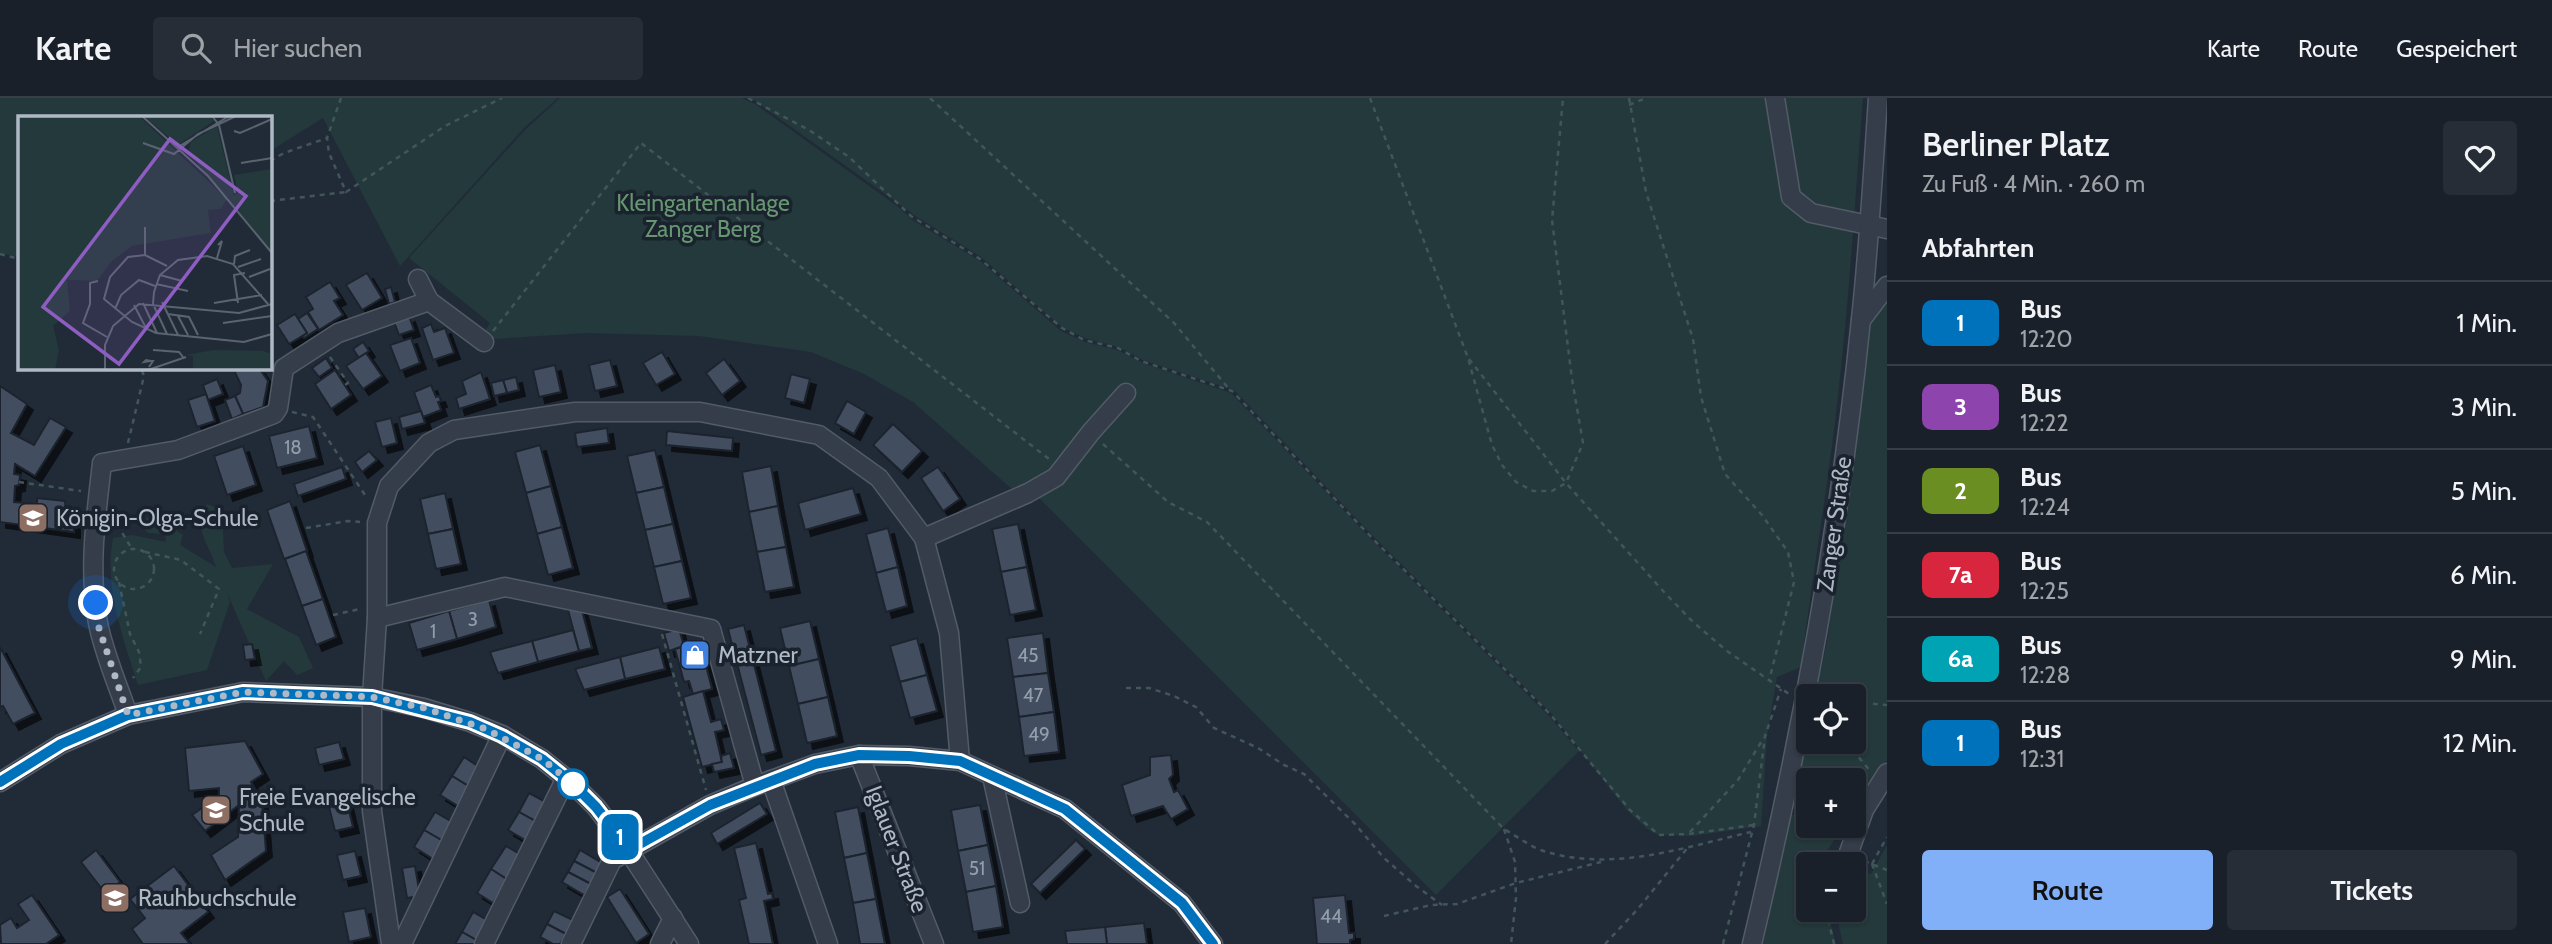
<!DOCTYPE html>
<html lang="de">
<meta charset="utf-8">
<style>
:root{--surface:#19202a;--page:#262d36;--text:#f1f3f6;--muted:#9fa3a8;--line:#373e47;--accent:#82b0f8}
body{margin:0;font-family:Cabin,sans-serif;background:var(--page);color:var(--text);height:100vh;display:flex;flex-direction:column;font-size:26px;white-space:nowrap}
*{box-sizing:border-box;margin:0}
p{font-size:23px;color:var(--muted)}
.icon{flex:none;width:38px;height:38px;fill:none;stroke:currentColor;stroke-width:2;stroke-linecap:round;stroke-linejoin:round}
.map{position:relative;flex:1;overflow:hidden}
.side{display:flex;flex-direction:column;background:var(--surface);width:665px}
.side>*{flex:none}
.badge{padding:0 14px;border-radius:10px;font-size:24px;line-height:46px}
.fabs{position:absolute;left:1796px;top:586px;display:grid;gap:14px}
.fabs a{display:grid;place-items:center;width:70px;height:70px;border-radius:7px;background:var(--surface);box-shadow:0 2px 5px #0004,0 0 0 2px var(--line);font-size:35px}
.you{position:absolute;width:35px;height:35px;margin:-18px;border:5px solid #fff;border-radius:50%;background:#1a73e8;box-shadow:0 0 0 10px #1a73e833}
.map>.badge{position:absolute;translate:-50% -50%;box-shadow:0 0 0 4px #fff}
h2{padding:0 35px;font-size:26px;line-height:63px}
.round{display:grid;place-items:center;flex:none;width:74px;height:74px;border-radius:7px;background:var(--page)}
.overview{display:flex;align-items:center;justify-content:space-between;height:119px;padding:0 35px}
h1{font-size:33px;font-weight:600;line-height:52px}
.cta{display:flex;gap:14px;margin-top:auto;padding:14px 35px}
.cta a{flex:1;height:80px;border-radius:7px;background:var(--accent);color:#111;font-size:28px;font-weight:600;line-height:80px;text-align:center}
.cta a+a{background:var(--page);color:var(--text)}
ul{padding:0;list-style:none}
li{display:flex;align-items:center;gap:21px;height:84px;padding:0 35px;border-top:2px solid var(--line)}
li div{flex:1}
li b{display:block;font-size:26px}
li em{font-style:normal}
li .badge{min-width:77px;font-weight:700;text-align:center}
header{display:flex;align-items:center;gap:42px;box-sizing:border-box;height:98px;padding:0 35px;background:var(--surface);border-bottom:2px solid var(--line)}
header strong{font-size:33px}
nav{display:flex;gap:38px;margin-inline-start:auto;font-size:24px}
.search{width:490px;height:63px;background:var(--page);display:flex;align-items:center;gap:18px;box-sizing:border-box;padding:0 24px;border-radius:7px;color:var(--muted);font-size:26px}
main{display:flex;flex:1;min-height:0}
.map>svg:first-child{display:block}
</style>
<header>
<strong>Karte</strong>
<div class="search"><svg class="icon" aria-label="search" viewBox="0 0 24 24"><circle cx="10" cy="10" r="6"/><path d="M15 15l6 6"/></svg>Hier suchen</div>
<nav><a>Karte</a><a>Route</a><a>Gespeichert</a></nav>
</header>
<main>
<div class="map">
<svg width="1887" height="846" viewBox="0 0 1887 846">
<defs>
<filter id="shadow"><feDropShadow dx="6" dy="6" stdDeviation="0" flood-color="#0009"/></filter>
</defs>
<rect width="100%" height="100%" fill="#212b38"/>
<g fill="#24393b">
<polygon points="0,0 558,0 524,30 400,168 323,20 270,53 270,19 19,19 19,159 0,155"/>
<polygon points="560,0 742,0 755,6 897,108 914,123 980,163 1061,233 1085,244 1117,252 1143,265 1231,295 1376,446 1549,618 1579,653 1436,797 1036,397 1013,392 913,304 864,276 811,254 699,238 586,235 479,242 490,225 409,160 524,33"/>
<path d="M751,0H1863C1855,102 1849,205 1837,307C1827,394 1812,481 1801,569L1777,579L1767,638L1761,728L1692,738L1658,737L1646,730L1627,712L1552,616L1372,437L1234,292L1143,262L1119,249L1085,240L1063,230L981,159L917,119Z"/>
<polygon points="1887,195 1887,662 1853,715 1853,682 1808,682 1808,719 1792,710 1808,635 1808,644 1853,644 1853,598 1815,598 1828,539 1848,369 1869,232 1879,205"/>
<path d="M207,406L222,412L224,454L232,470L273,466L247,511L299,539L313,570L297,577L284,563L266,583L227,495L230,504L207,572L138,587C123,540 104,489 113,440L132,437L166,444L165,436L148,435L142,429L147,420L168,426L183,437L180,447L216,469C208,444 193,432 207,406Z"/>
<polygon points="1792,716 1808,724 1808,728 1815,728 1836,739 1822,761 1822,766 1808,766 1808,812 1827,812 1836,846 1763,846"/>
<polygon points="1887,747 1887,846 1843,846 1835,812 1853,812 1853,772 1871,776"/>
</g>
<g fill="#424e5e" stroke="#1c242f" stroke-width="2" filter="url(#shadow)">
<polygon points="367,175 382,200 362,212 346,187"/>
<polygon points="330,184 340,200 334,203 343,217 319,232 308,214 313,211 306,199"/>
<polygon points="391,189 395,204 389,206 385,191"/>
<polygon points="307,215 318,231 304,240 302,238 307,235 298,221"/>
<polygon points="295,216 307,235 289,246 277,227"/>
<polygon points="409,218 414,232 399,237 394,224"/>
<polygon points="431,226 434,234 445,230 454,255 433,262 422,230"/>
<polygon points="411,240 420,265 400,273 390,247"/>
<polygon points="363,244 369,253 359,260 353,251"/>
<polygon points="662,254 675,276 656,287 643,265"/>
<polygon points="366,255 382,278 363,291 346,268"/>
<polygon points="326,260 332,270 319,279 312,270"/>
<polygon points="724,261 740,283 722,297 706,275"/>
<polygon points="610,262 617,288 595,293 589,267"/>
<polygon points="555,267 561,294 539,299 533,272"/>
<polygon points="233,270 259,270 268,283 263,309 243,316 235,298 240,295 241,287"/>
<polygon points="335,272 351,297 331,311 315,286"/>
<polygon points="481,274 490,301 459,311 456,300 466,296 462,283"/>
<polygon points="791,276 810,281 804,305 785,300"/>
<polygon points="516,279 519,292 507,295 503,282"/>
<polygon points="217,281 223,296 208,302 203,287"/>
<polygon points="503,282 507,295 494,298 491,285"/>
<polygon points="431,287 436,299 439,298 441,303 438,304 441,312 423,319 414,294"/>
<polygon points="0,288 27,306 11,335 34,347 50,320 66,329 35,378 15,366 14,376 20,377 19,387 15,388 14,404 37,406 37,400 65,403 66,415 74,416 74,434 0,424"/>
<polygon points="206,296 215,323 197,329 188,302"/>
<polygon points="235,298 243,316 232,321 225,302"/>
<polygon points="847,303 866,314 854,336 835,325"/>
<polygon points="421,313 425,325 402,331 399,319"/>
<polygon points="391,320 397,345 382,349 375,324"/>
<polygon points="893,326 922,353 902,374 873,347"/>
<polygon points="309,328 317,360 277,370 269,338"/>
<polygon points="607,330 609,345 577,349 575,335"/>
<polygon points="667,333 733,340 732,353 666,347"/>
<polygon points="540,347 551,388 526,395 515,354"/>
<polygon points="243,348 256,387 227,397 214,358"/>
<polygon points="655,352 664,389 636,395 627,358"/>
<polygon points="369,353 377,362 362,374 355,364"/>
<polygon points="771,368 778,408 749,414 742,374"/>
<polygon points="342,369 346,381 298,398 294,386"/>
<polygon points="938,369 960,401 943,413 921,380"/>
<polygon points="551,388 562,429 537,436 526,395"/>
<polygon points="664,389 673,426 645,432 636,395"/>
<polygon points="853,390 861,416 805,432 798,405"/>
<polygon points="445,395 453,431 428,436 420,401"/>
<polygon points="290,403 307,453 284,461 267,412"/>
<polygon points="778,408 786,449 757,454 749,414"/>
<polygon points="673,426 682,463 654,469 645,432"/>
<polygon points="1018,426 1027,469 1001,474 992,431"/>
<polygon points="562,429 573,470 548,477 537,436"/>
<polygon points="888,430 898,469 876,475 866,436"/>
<polygon points="453,431 461,466 436,471 428,436"/>
<polygon points="786,449 794,489 765,494 757,454"/>
<polygon points="306,453 323,501 302,508 285,461"/>
<polygon points="682,463 691,500 663,506 654,469"/>
<polygon points="898,469 907,508 886,514 876,475"/>
<polygon points="1027,469 1036,512 1010,517 1001,474"/>
<polygon points="323,501 336,539 316,547 302,508"/>
<polygon points="489,502 496,529 457,541 449,513"/>
<polygon points="581,509 592,550 579,553 568,512"/>
<polygon points="449,513 457,541 417,552 409,525"/>
<polygon points="810,523 819,561 789,568 780,530"/>
<polygon points="744,527 776,653 761,657 728,531"/>
<polygon points="679,531 684,548 669,553 664,535"/>
<polygon points="573,532 579,553 538,564 532,543"/>
<polygon points="1043,535 1048,575 1013,579 1007,540"/>
<polygon points="917,540 927,577 900,584 890,548"/>
<polygon points="532,543 538,564 498,575 490,554"/>
<polygon points="700,544 712,591 693,596 689,583 684,584 675,551"/>
<polygon points="252,546 255,561 245,562 243,547"/>
<polygon points="0,549 35,615 13,626 3,608 0,609"/>
<polygon points="659,549 665,571 625,581 620,559"/>
<polygon points="620,559 625,581 584,592 575,571"/>
<polygon points="819,561 828,599 798,606 789,568"/>
<polygon points="1048,575 1054,614 1019,619 1013,579"/>
<polygon points="927,577 937,613 910,620 900,584"/>
<polygon points="703,593 711,624 721,621 724,632 715,634 722,664 702,669 683,599"/>
<polygon points="828,599 837,638 807,645 798,606"/>
<polygon points="1054,614 1059,654 1024,658 1019,619"/>
<polygon points="245,643 263,676 251,684 262,703 266,753 225,782 211,757 238,739 239,707 205,733 192,717 219,698 219,690 189,693 185,650"/>
<polygon points="339,644 344,661 319,667 315,650"/>
<polygon points="730,655 734,670 714,674 712,666 722,664 721,658"/>
<polygon points="1171,657 1173,677 1169,681 1174,694 1178,692 1188,711 1171,721 1163,708 1131,718 1122,687 1150,677 1150,659"/>
<polygon points="464,659 481,670 470,689 452,678"/>
<polygon points="452,678 470,689 458,708 440,697"/>
<polygon points="344,692 353,729 335,733 326,697"/>
<polygon points="529,695 548,705 537,724 519,714"/>
<polygon points="760,705 767,716 717,746 711,735"/>
<polygon points="980,707 988,747 958,753 951,712"/>
<polygon points="858,709 867,755 844,760 835,714"/>
<polygon points="435,714 454,725 443,743 424,732"/>
<polygon points="519,714 537,724 527,743 508,732"/>
<polygon points="424,732 443,743 433,761 414,749"/>
<polygon points="1076,742 1085,751 1040,795 1031,786"/>
<polygon points="756,745 768,796 772,795 773,801 764,803 773,846 749,846 739,802 746,800 734,750"/>
<polygon points="988,747 996,788 966,794 958,753"/>
<polygon points="506,748 523,758 508,782 491,771"/>
<polygon points="96,752 120,784 105,795 81,764"/>
<polygon points="580,752 602,765 597,775 574,763"/>
<polygon points="355,753 361,778 343,782 337,757"/>
<polygon points="867,755 876,801 853,805 844,760"/>
<polygon points="574,763 597,775 591,786 568,774"/>
<polygon points="174,768 208,814 181,835 190,846 143,846 132,831 145,820 130,801"/>
<polygon points="415,768 420,798 407,800 402,770"/>
<polygon points="491,771 508,782 493,805 477,795"/>
<polygon points="568,774 591,786 584,797 562,784"/>
<polygon points="996,788 1003,829 973,834 966,794"/>
<polygon points="620,791 649,836 636,845 607,799"/>
<polygon points="32,797 59,837 46,846 1,846 0,827 11,820 17,830 29,822 18,806"/>
<polygon points="1345,797 1349,835 1354,835 1354,841 1350,842 1350,846 1317,846 1313,800"/>
<polygon points="876,801 885,846 860,846 853,805"/>
<polygon points="365,810 371,839 349,844 343,814"/>
<polygon points="554,813 573,822 566,836 547,826"/>
<polygon points="473,814 489,823 478,843 462,834"/>
<polygon points="1144,825 1147,846 1107,846 1105,829"/>
<polygon points="547,826 566,836 560,846 553,846 540,839"/>
<polygon points="1105,829 1107,846 1067,846 1065,833"/>
<polygon points="462,834 478,843 477,846 455,846"/>
</g>
<g fill="none" stroke-linecap="round" stroke-linejoin="round">
<g stroke="#525b67" stroke-width="21">
<g id="minor">
<polyline points="1775,0 1791,99 1811,115 1887,131"/>
<polyline points="418,181 429,203"/>
<polyline points="1861,222 1887,188"/>
<polyline points="924,440 1028,395 1056,379 1091,334 1126,295"/>
<polyline points="377,520 505,489 711,531 755,688"/>
<path d="M128,617C118,587 104,556 98,525C88,472 96,418 102,365L178,352L274,316L278,310L284,270L338,235L429,203L484,244"/>
<polyline points="859,657 934,846"/>
<polyline points="992,678 1020,805"/>
<polyline points="771,682 828,846"/>
<polyline points="0,684 61,646 128,617 243,594 372,599 424,610 470,624 502,637 542,661 573,686 596,709 623,744 689,846"/>
<polyline points="1848,757 1864,712 1887,675"/>
<polyline points="391,846 372,713 372,599 377,520 377,425 389,388 429,345 454,332 575,314 700,314 819,337 879,380 924,440 949,535 960,663"/>
<polyline points="402,846 502,637"/>
<polyline points="484,846 566,680"/>
<polyline points="571,846 612,762 710,707 755,688 815,666 859,657 909,658 960,663 1065,711 1182,805 1213,846"/>
<polyline points="660,846 673,820"/>
<path d="M1752,846C1801,640 1840,432 1861,221C1869,148 1873,74 1878,0"/>
</g>
</g>
<g stroke="#425659" stroke-width="2.5" stroke-dasharray="5 5" stroke-linecap="butt">
<polyline points="341,0 327,40 329,55 346,94 445,28 502,0"/>
<polyline points="748,0 809,32 849,59 911,118 980,161 1062,230 1084,242 1118,250 1141,263 1232,293 1376,444 1550,616 1630,712 1659,737 1688,736 1754,727"/>
<polyline points="930,0 1174,225 1229,291"/>
<polyline points="1370,0 1468,260 1492,347 1502,367 1516,384 1533,393 1552,393 1566,385 1583,345 1572,281 1552,122 1563,0"/>
<polyline points="1629,0 1646,94 1693,241 1701,299 1725,376 1762,417 1788,454 1794,484 1769,583"/>
<polyline points="1629,7 1646,0"/>
<polyline points="270,63 284,55 327,40"/>
<polyline points="270,103 346,94"/>
<polyline points="0,156 19,161"/>
<polyline points="493,233 641,45 1049,361"/>
<polyline points="330,259 348,285 345,287"/>
<polyline points="1469,261 1566,385 1664,494 1693,524 1727,553 1789,596"/>
<polyline points="292,314 313,319 367,400"/>
<polyline points="128,345 144,278 141,270"/>
<path d="M1103,346L1168,404L1207,424L1504,731C1518,739 1532,750 1547,754C1615,774 1685,749 1751,734"/>
<polyline points="19,384 81,393"/>
<polyline points="112,418 132,451"/>
<polyline points="306,430 348,423 360,424"/>
<circle cx="134" cy="471" r="20"/>
<polyline points="145,454 181,462 219,491 200,536"/>
<polyline points="119,484 130,536 139,554 141,569 133,580"/>
<polyline points="333,517 360,511"/>
<polyline points="662,536 706,692"/>
<polyline points="1126,590 1149,590 1174,598 1196,609 1214,630 1258,650 1284,667 1304,676 1355,726 1384,760 1416,788 1442,807"/>
<polyline points="1853,604 1887,607"/>
<polyline points="1846,644 1871,674"/>
<polyline points="1504,731 1515,764 1516,800 1511,846"/>
<polyline points="1690,734 1738,682 1763,641"/>
<polyline points="1864,763 1887,772"/>
<polyline points="1822,766 1823,762 1831,755"/>
<polyline points="1872,766 1887,806"/>
<polyline points="1872,766 1887,739"/>
<polyline points="1826,812 1834,846"/>
<polyline points="1384,818 1431,807 1457,806 1516,785 1601,764"/>
<polyline points="1605,846 1637,812 1689,748"/>
<polyline points="1723,846 1754,727 1765,638 1781,591"/>
</g>
<use href="#minor" stroke="#343d49" stroke-width="18"/>
</g>
<g fill="none" stroke-linecap="round" stroke-linejoin="round">
<g stroke="#fff" stroke-width="16">
<polyline id="line" points="0,684 61,646 128,617 243,594 372,599 470,624 502,638 542,661 573,686 596,709 629,752 710,707 815,666 859,657 909,658 960,663 1065,711 1182,805 1213,846"/>
</g>
<use href="#line" stroke="#0072bc" stroke-width="10"/>
<polyline stroke="#afb8c5" stroke-width="7" stroke-dasharray="0 12.6" points="96,505 98,527 128,617 243,594 372,599 424,610 486,631 542,661 573,686"/>
</g>
<defs>
<g id="school-square" transform="scale(1.575)"><rect x="-9" y="-9" width="18" height="18" rx="4" fill="#8d6e63" stroke="#1a222d"/><path d="M0-5L7-2L0 1L-7-2ZM-4 1L0 2.5L4 1V4Q0 6-4 4Z" fill="#fff"/></g>
<g id="shop-square" transform="scale(1.575)"><rect x="-9" y="-9" width="18" height="18" rx="4" fill="#3f7fe0" stroke="#1a222d"/><path d="M-5-2.5h2.3a2.7 3.5 0 0 1 5.4 0H5L5.5 6h-11ZM-1.5-2.5h3a1.5 2.3 0 0 0-3 0Z" fill="#fff"/></g>
</defs>
<g fill-rule="evenodd">
<use href="#school-square" x="33" y="420"/>
<use href="#shop-square" x="695" y="557"/>
<use href="#school-square" x="216" y="712"/>
<use href="#school-square" x="115" y="800"/>
</g>
<circle fill="#fff" stroke="#0072bc" stroke-width="3.5" cx="573" cy="686" r="14"/>
<g text-anchor="middle" dominant-baseline="central" stroke-width="7" stroke-linejoin="round" paint-order="stroke">
<g font-size="19" fill="#949eab">
<text x="293" y="349">18</text>
<text x="473" y="521">3</text>
<text x="433" y="533">1</text>
<text x="1028" y="557">45</text>
<text x="1033" y="597">47</text>
<text x="1039" y="636">49</text>
<text x="977" y="770">51</text>
<text x="1331" y="818">44</text>
</g>
<g font-size="23" fill="#669671" stroke="#1a222d">
<text x="703" y="105">Kleingartenanlage<tspan x="703" dy="26">Zanger Berg</tspan></text>
</g>
<g font-size="23" fill="#afb8c5" stroke="#1a222d" text-anchor="start">
<text x="56" y="420">Königin-Olga-Schule</text>
<text x="718" y="557">Matzner</text>
<text x="239" y="699">Freie Evangelische<tspan x="239" dy="26">Schule</tspan></text>
<text x="138" y="800">Rauhbuchschule</text>
</g>
<g font-size="23" fill="#afb8c5" stroke="#1a222d">
<text transform="translate(1834 426) rotate(-82)">Zanger Straße</text>
<text transform="translate(897 751) rotate(69)">Iglauer Straße</text>
</g>
</g>
<g transform="translate(18 18)">
<rect width="254" height="254" fill="#212b38"/>
<path d="M0,0H121L209,83L203,93L190,94L193,117L114,130L94,145L79,165L49,164L52,195L35,210L41,234L37,254H0ZM126,0H192L196,5L160,29ZM199,10L216,80L220,76L216,59L254,53V135L170,37L173,26ZM196,234L245,235L254,238V254H175V240L168,239Z" fill="#24393b"/>
<path fill="none" stroke="#5a6370" stroke-width="2" d="M124,0L190,60L254,137M194,0L201,9L217,77M216,15L222,17L254,3M125,27L156,38L180,18L218,0M160,31L211,0M223,47L254,42M127,139V111M199,142L204,125L200,129M216,148L217,140L232,134M149,150L127,139L110,141L92,161L86,183L114,206L138,217L226,226L254,218M220,151L243,143M142,159L164,165M231,161L252,153M80,165L72,167V188L65,207L89,221M138,168L170,175M144,186L160,219M125,187L139,217M196,187L244,179M220,187L216,159L227,157M116,189L128,212M97,193L103,179L121,164L137,170M150,198L171,201L180,219M160,200L170,219M205,207L254,200M149,218L135,188L136,176L142,159L160,144L189,140L215,148L250,188M135,234L161,236L165,241M131,251L135,245H133L128,244L126,246L132,245M87,254V229L95,210L121,188L221,197L254,188M130,254L168,241"/>
<path fill="#8d5dc1" fill-opacity="0.15" stroke="#8d5dc1" stroke-width="3.5" d="M152,23L228,80L101,248L25,191Z"/>
<rect width="254" height="254" fill="none" stroke="#afb8c5" stroke-width="3.5"/>
</g>
</svg>
<div class="fabs">
<a><svg class="icon" aria-label="locate" viewBox="0 0 24 24"><circle cx="12" cy="12" r="6"/><path d="M12 2v4M12 18v4M2 12h4M18 12h4"/></svg></a>
<a>+</a>
<a>−</a>
</div>
<div class="you" style="left:96px;top:505px"></div>
<b class="badge" style="left:620px;top:739px;background:#0072bc;color:#fff">1</b>
</div>
<section class="side">
<div class="overview"><div><h1>Berliner Platz</h1><p>Zu Fuß · 4 Min. · 260 m</p></div><a class="round"><svg class="icon" aria-label="heart" viewBox="0 0 24 24"><path d="M12 20l-8-8c-3-5 5-10 8-4 3-6 11-1 8 4z"/></svg></a></div>
<h2>Abfahrten</h2>
<ul>
<li><span class="badge" style="background:#0072bc;color:#fff">1</span><div><b>Bus</b><p>12:20</p></div><em>1 Min.</em></li>
<li><span class="badge" style="background:#8e44ad;color:#fff">3</span><div><b>Bus</b><p>12:22</p></div><em>3 Min.</em></li>
<li><span class="badge" style="background:#6b8e23;color:#fff">2</span><div><b>Bus</b><p>12:24</p></div><em>5 Min.</em></li>
<li><span class="badge" style="background:#d7263d;color:#fff">7a</span><div><b>Bus</b><p>12:25</p></div><em>6 Min.</em></li>
<li><span class="badge" style="background:#00a3b4;color:#fff">6a</span><div><b>Bus</b><p>12:28</p></div><em>9 Min.</em></li>
<li><span class="badge" style="background:#0072bc;color:#fff">1</span><div><b>Bus</b><p>12:31</p></div><em>12 Min.</em></li>
</ul>
<div class="cta"><a>Route</a><a>Tickets</a></div>
</section>
</main>
